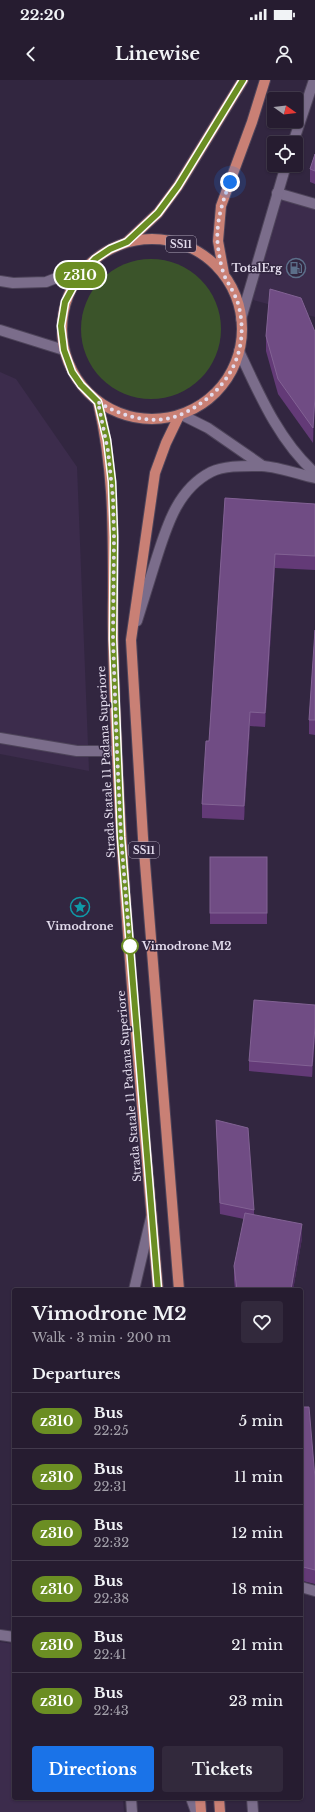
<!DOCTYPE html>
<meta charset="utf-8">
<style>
:root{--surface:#261c30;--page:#32293c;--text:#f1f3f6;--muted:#a4a1ab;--line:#423a4c;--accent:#1a73e8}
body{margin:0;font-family:"Libre Baskerville",serif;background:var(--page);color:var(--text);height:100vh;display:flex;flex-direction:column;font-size:15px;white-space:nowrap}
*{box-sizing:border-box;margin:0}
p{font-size:13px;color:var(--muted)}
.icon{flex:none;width:22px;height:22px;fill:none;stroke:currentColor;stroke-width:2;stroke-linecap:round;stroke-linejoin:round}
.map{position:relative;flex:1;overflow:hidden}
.sheet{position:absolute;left:12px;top:1208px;width:291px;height:512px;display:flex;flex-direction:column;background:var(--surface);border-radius:4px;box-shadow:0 1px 3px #0004,0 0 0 1px var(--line)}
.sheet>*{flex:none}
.badge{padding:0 8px;border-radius:13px;font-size:14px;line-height:26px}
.needle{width:26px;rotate:105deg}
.controls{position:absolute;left:267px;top:12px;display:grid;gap:8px}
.controls a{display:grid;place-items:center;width:36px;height:36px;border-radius:4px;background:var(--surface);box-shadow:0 1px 3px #0004,0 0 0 1px var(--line);font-size:20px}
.you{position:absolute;width:20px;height:20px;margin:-10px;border:3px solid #fff;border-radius:50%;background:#1a73e8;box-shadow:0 0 0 6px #1a73e833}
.map>.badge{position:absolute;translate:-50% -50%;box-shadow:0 0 0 2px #fff}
h2{padding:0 20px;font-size:15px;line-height:36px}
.round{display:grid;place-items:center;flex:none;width:42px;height:42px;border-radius:4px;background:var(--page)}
.overview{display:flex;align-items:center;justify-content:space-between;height:68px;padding:0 20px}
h1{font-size:19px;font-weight:700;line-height:30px}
.primary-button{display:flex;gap:8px;margin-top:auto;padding:8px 20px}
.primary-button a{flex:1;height:46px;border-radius:4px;background:var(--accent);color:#fff;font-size:16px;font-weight:700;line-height:46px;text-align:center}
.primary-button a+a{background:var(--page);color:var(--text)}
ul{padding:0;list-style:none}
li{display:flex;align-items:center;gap:12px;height:56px;padding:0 20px;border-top:1px solid var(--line)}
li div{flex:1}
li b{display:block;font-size:15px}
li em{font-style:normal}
li .badge{min-width:44px;font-weight:700;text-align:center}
.status{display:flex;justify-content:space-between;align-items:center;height:28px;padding:0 20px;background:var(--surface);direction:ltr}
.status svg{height:11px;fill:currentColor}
header{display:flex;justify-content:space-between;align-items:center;height:52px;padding:0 20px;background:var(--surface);font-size:18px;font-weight:700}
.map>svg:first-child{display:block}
</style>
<div class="status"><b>22:20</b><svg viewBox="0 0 49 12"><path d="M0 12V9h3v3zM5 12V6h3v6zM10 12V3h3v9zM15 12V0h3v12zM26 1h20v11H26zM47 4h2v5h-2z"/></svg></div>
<header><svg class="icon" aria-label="back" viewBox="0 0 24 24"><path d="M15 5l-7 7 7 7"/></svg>Linewise<svg class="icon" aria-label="person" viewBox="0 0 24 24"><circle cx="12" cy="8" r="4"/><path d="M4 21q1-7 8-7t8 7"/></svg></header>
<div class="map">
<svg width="315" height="1732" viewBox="0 0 315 1732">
<rect width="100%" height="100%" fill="#322640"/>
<g fill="#3c2c4c">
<polygon points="277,113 315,124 315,237 246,218"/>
<polygon points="0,292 16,299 77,387 89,691 0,674"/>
<polygon points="0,1562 14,1564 14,1718 123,1718 124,1732 0,1732"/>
</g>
<circle fill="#3b542a" cx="151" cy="249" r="70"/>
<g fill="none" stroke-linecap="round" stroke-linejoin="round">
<g stroke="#4e445a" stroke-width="12">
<g id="minor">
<polyline points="293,63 314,0"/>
<polyline points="277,113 315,124"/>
<polyline points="0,201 13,203 46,202 87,186"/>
<polyline points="241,239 286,85"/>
<polyline points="0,250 64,270"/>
<path d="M239,271C259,314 279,361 315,393"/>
<polyline points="182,335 208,348 263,386"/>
<path d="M137,541C143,522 149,502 155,483C166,449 176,410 211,392C225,385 246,386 262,386C279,387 298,394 315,398"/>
<polyline points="0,658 77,671 117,671"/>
<polyline points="134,1210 151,1138"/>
<polyline points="301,1507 315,1511"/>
<polyline points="0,1555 14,1557"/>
<polyline points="131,1718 132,1732"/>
<polyline points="191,1718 196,1732"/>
<polyline points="252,1718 253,1732"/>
</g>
</g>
<g stroke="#4e445a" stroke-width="12">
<g id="major">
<circle cx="152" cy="249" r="90"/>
<polyline points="127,162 158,133 178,106 243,0"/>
<polyline points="224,194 218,161 221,126 252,42 265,0"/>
<path d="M98,322C114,391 113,447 113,517C112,570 115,622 117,674C125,853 143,1032 158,1210"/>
<polyline points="179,1210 143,758 131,560 155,393 166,363 179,336"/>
<polyline points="200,1718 201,1732"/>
<polyline points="219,1718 220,1732"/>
</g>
</g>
<use href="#minor" stroke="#7b6d8b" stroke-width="10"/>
<use href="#major" stroke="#c98075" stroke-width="10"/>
</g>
<g fill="#633a77">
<polygon points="315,74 315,104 310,102 310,89"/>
<polygon points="315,252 313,363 278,314 266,271 266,256"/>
<polygon points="225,418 315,424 315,490 275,488 265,647 250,646 244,740 202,738 202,724 209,661"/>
<polygon points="315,550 315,655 309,654 309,640"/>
<rect x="210" y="777" width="57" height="67"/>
<polygon points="315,925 315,956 312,997 249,991 249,981"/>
<polygon points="216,1040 254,1130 254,1135 302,1158 293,1210 235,1210 234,1200 234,1186 244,1139 220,1134"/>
<polygon points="303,1327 315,1398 315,1504 303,1501 301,1501"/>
</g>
<g fill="#492b5c">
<polygon points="315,316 315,331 313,363 313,348"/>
<polygon points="275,474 275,488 265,647 265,633"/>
<polygon points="250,632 250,646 244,740 244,726"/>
<polygon points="315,946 315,956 312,997 312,986"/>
<polygon points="302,1144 302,1158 293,1210 291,1210"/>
<rect x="301" y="1487" width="2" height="14"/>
</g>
<g fill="#704c84" stroke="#826294">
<polygon points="315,74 315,91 310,89"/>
<polygon points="270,209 301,218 315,252 315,316 313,348 278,299 266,256"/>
<polygon points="225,418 315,424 315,476 275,474 265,633 250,632 244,726 202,724 206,661 209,661"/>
<polygon points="315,550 315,640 309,640"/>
<rect x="210" y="777" width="57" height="56"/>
<polygon points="254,920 315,925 315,946 312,986 249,981"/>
<polygon points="216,1040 248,1048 254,1130 220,1123"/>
<polygon points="245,1133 302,1144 291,1210 237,1210 234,1186"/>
<polygon points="301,1311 303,1327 309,1327 315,1398 315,1490 303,1487 301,1487"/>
</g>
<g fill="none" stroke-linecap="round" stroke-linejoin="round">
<g stroke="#fff" stroke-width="9">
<polyline id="line" points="158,1210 121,757 113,559 114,457 112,402 107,360 98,322 81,305 72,292 64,270 61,246 65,222 78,198 95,179 110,169 127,162 158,133 178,106 243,0"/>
</g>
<use href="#line" stroke="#6b8e23" stroke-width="6"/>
<path stroke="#e3dced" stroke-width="4" stroke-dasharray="0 7.2" d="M130,866L121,757L117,671L113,559L114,457L113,418L108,371L98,322C122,337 157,347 184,333C226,313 250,274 239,227C236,215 230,207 225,197C222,190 220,181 219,173C214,149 221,125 230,102"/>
</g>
<defs>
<g id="fuel-ring" transform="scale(1)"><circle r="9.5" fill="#322640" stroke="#5c6f8a" stroke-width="1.5"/><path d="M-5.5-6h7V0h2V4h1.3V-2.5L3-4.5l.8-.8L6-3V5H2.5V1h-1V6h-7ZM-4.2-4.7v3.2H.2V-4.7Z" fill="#5c6f8a"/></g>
<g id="sight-ring" transform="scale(1)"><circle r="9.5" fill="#322640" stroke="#0f9aa8" stroke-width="1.5"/><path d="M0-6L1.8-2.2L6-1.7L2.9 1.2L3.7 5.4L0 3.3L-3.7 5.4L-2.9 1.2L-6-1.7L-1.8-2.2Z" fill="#0f9aa8"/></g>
</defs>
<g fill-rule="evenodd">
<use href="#fuel-ring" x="296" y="188"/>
<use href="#sight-ring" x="80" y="827"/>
</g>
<circle fill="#fff" stroke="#6b8e23" stroke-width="2" cx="130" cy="866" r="8"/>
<g text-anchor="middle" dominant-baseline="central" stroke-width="3" stroke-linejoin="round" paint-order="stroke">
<g fill="#322640" stroke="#aea5b9" stroke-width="1">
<rect x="166" y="156" width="30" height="16" rx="3"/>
<rect x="129" y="762" width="30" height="16" rx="3"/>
</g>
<g font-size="10" font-weight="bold" fill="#e3dced">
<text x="181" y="164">SS11</text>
<text x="144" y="770">SS11</text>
</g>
<g font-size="11" font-weight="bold" fill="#e3dced" stroke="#322640" text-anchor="end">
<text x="282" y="188">TotalErg</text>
<text x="80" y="846" text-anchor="middle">Vimodrone</text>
</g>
<g font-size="11" fill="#e3dced" stroke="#322640">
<text transform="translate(106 682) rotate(-93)">Strada Statale 11 Padana Superiore</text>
<text transform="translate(129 1006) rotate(-95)">Strada Statale 11 Padana Superiore</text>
</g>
<g font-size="11" font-weight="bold" fill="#e3dced" stroke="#322640" text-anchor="start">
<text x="142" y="866">Vimodrone M2</text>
</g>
</g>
</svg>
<div class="controls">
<a><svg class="needle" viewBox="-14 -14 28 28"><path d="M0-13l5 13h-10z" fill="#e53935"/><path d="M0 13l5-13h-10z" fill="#a4a1ab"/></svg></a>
<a><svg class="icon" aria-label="locate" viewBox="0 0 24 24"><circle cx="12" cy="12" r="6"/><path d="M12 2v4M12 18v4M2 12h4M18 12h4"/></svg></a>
</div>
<div class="you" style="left:230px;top:102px"></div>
<b class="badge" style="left:80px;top:195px;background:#6b8e23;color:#fff">z310</b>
<section class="sheet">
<div class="overview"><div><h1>Vimodrone M2</h1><p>Walk · 3 min · 200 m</p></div><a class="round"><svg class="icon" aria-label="heart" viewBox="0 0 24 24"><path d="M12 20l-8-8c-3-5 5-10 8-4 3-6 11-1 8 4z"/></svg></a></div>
<h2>Departures</h2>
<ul>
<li><span class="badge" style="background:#6b8e23;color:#fff">z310</span><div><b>Bus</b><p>22:25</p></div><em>5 min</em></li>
<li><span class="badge" style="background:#6b8e23;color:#fff">z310</span><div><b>Bus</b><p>22:31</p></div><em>11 min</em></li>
<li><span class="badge" style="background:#6b8e23;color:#fff">z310</span><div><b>Bus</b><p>22:32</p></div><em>12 min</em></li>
<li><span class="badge" style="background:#6b8e23;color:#fff">z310</span><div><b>Bus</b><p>22:38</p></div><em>18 min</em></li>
<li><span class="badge" style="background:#6b8e23;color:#fff">z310</span><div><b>Bus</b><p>22:41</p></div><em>21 min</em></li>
<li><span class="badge" style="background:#6b8e23;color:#fff">z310</span><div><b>Bus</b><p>22:43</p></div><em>23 min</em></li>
</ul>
<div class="primary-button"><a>Directions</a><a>Tickets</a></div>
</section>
</div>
